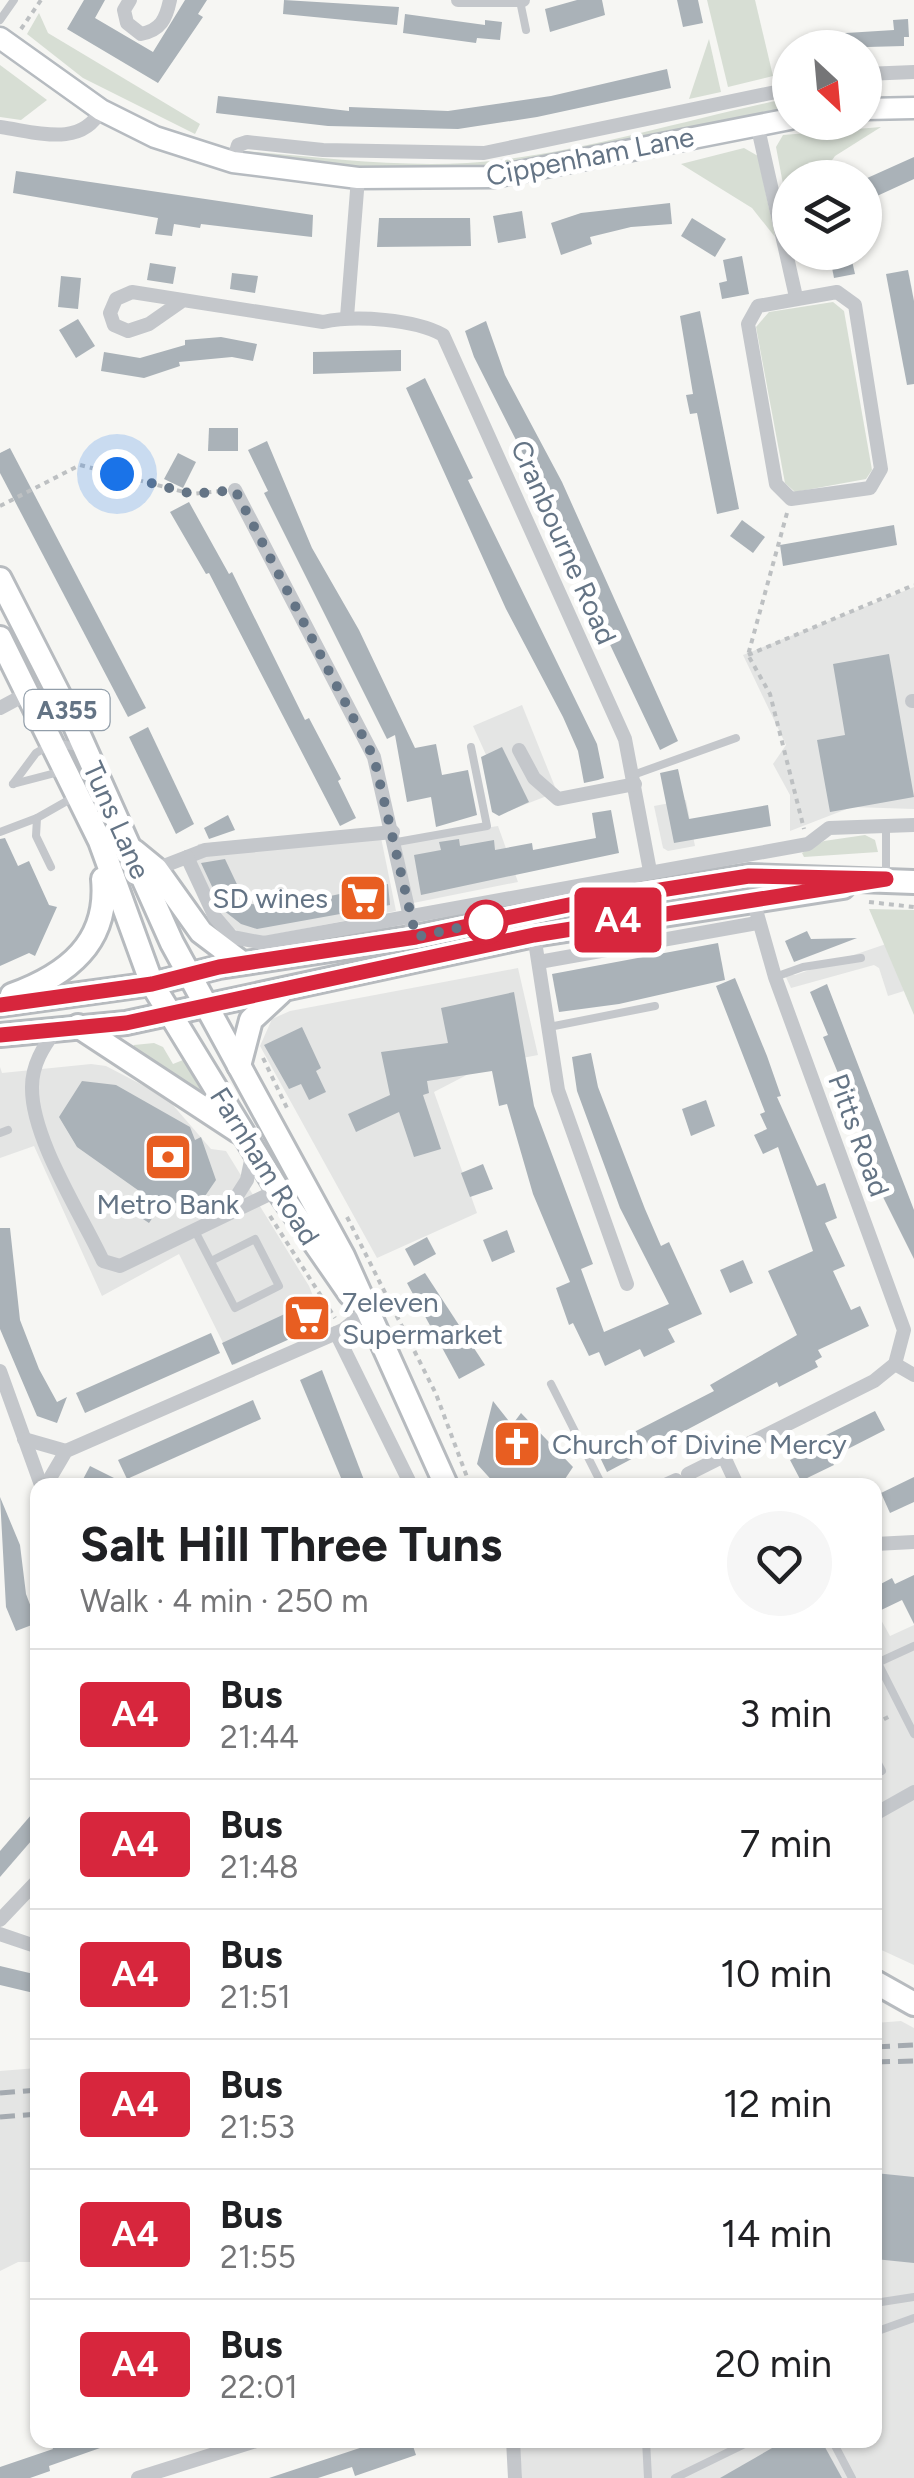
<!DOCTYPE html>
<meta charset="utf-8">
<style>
:root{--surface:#fff;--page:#f6f6f6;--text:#202124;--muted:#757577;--line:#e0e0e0}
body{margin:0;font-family:Figtree,sans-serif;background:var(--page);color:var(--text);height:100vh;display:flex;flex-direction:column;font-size:38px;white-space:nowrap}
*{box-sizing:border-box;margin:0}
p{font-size:32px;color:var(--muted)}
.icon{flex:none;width:55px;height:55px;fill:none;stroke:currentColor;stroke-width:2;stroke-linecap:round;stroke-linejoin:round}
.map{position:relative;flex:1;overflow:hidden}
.details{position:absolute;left:30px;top:1478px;width:852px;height:970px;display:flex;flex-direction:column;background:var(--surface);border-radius:20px;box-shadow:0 2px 8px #0004}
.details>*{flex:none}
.badge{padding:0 20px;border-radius:8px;font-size:35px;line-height:65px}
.needle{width:65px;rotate:154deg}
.buttons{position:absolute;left:772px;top:30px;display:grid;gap:20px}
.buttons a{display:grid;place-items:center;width:110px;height:110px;border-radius:50%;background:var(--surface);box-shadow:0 2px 8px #0004;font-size:50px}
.you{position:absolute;width:50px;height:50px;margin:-25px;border:8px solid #fff;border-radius:50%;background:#1a73e8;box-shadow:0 0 0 15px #1a73e833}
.map>.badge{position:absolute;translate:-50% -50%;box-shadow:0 0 0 5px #fff}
.round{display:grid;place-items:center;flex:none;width:105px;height:105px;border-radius:52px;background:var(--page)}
.overview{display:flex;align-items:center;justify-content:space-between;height:170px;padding:0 50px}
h1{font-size:48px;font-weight:700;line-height:75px}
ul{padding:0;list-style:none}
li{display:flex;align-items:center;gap:30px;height:130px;padding:0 50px;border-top:2px solid var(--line)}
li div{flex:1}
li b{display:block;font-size:38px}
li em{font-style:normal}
li .badge{min-width:110px;font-weight:700;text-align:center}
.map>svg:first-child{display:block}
</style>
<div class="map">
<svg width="914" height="2478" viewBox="0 0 914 2478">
<rect width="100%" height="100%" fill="#f6f6f3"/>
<g fill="#e4e5e4">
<polygon points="914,587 914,809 852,807 790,831 790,795 773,764 786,745 743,655"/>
<polygon points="522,705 557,792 511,810 473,726"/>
<polygon points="686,800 695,846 668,851 663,848 654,806"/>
<polygon points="498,826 518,882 413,903 400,841"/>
<polygon points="379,828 396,911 250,939 219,919 195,867 198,844"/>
<polygon points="886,944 904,991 888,996 879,968 874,965 791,988 784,973 795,975"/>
<polygon points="518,968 538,1055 486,1065 434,1092 477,1213 377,1258 260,1046 272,1019 290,1011"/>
<polygon points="91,1064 106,1066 152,1090 172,1104 211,1149 226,1151 309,1286 323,1321 234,1365 179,1254 102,1296 34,1146 0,1158 0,1067 2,1073"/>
<polygon points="875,1609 890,1636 914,1625 914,1965 875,1947"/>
<polygon points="901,2021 914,2028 914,2478 522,2478 519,2440 875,2440 875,2023"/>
<polygon points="37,2068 37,2262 18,2262 0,2271 0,2071"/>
</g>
<g fill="#d7ded4">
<polygon points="707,0 755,0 773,76 728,87"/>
<polygon points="39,13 48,33 200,124 195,134 83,78 27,34"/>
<polygon points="709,39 721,92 689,99"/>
<polygon points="0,65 47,100 21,120 0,117"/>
<path d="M790,98V107C682,126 574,163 465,171C390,176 317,165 243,156L245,151C318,157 392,167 467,163C568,157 689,118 790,98Z"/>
<polygon points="881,127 835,156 820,177 790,178 790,221 776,147 783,135"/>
<polygon points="744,148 758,156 775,237 752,208 681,164"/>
<polygon points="833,302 844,311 872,470 866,479 795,492 785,483 756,327 769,312"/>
<polygon points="865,835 875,840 878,852 804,857 802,853 824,841"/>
<polygon points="869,909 914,910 914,1015"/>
<polygon points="154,1043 163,1047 173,1064 183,1060 203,1094 198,1098 132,1049 134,1045"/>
</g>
<g fill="#aab2b8">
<polygon points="84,0 105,0 95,18 153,52 185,0 207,0 198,14 203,17 158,83 67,29"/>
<polygon points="284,0 399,7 397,25 283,14"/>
<polygon points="577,0 602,0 605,15 550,32 545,9"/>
<polygon points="677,0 698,0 703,23 683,27"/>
<polygon points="405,14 485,25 485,20 502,22 500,40 477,38 476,43 403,33"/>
<polygon points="908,19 909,37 904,37 904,46 831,48 830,34 894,30 893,20"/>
<polygon points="667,69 671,88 537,117 458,129 328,126 216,113 218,96 349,111 349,107 448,111 551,96"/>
<polygon points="914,157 914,179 877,196 865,212 865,179"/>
<polygon points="16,171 313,215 312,237 201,224 200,228 174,224 172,236 155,234 158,218 13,193"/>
<polygon points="670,203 672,224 631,227 590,237 592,244 561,255 551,223 581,213"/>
<polygon points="522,211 526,238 498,243 493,216"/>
<polygon points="379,218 470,218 471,246 377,247"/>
<polygon points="692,218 726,239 715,257 681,236"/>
<polygon points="829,252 850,252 855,274 834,278"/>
<polygon points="742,256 749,294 722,299 719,283 727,281 723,260"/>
<polygon points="150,263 176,267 173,284 147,280"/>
<polygon points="908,270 914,301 914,384 907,385 886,274"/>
<polygon points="232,273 258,276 255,293 230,289"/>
<polygon points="61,276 81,278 78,309 58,307"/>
<polygon points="700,311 739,509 717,514 697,413 690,414 686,395 693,394 680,316"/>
<polygon points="78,319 95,346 76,358 59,330"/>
<polygon points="486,321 505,375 562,482 678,741 660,750 595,613 598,612 565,537 474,357 465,331"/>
<polygon points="221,337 257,344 253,361 232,357 179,362 180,366 144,378 101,371 104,352 140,358 185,345 185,340"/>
<polygon points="401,350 401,371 313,374 313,352"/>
<polygon points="425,378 473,478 468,480 597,744 604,778 598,780 584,783 578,751 563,717 506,609 406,388"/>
<polygon points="209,428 238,428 238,451 208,451"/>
<polygon points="267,441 312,548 359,630 415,748 436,744 442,775 468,770 477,815 436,827 431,797 407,802 395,735 387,739 264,493 268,491 248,450"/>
<polygon points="10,448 146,708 128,717 0,473 0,453"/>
<polygon points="178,453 196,462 183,488 164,479"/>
<polygon points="189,502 229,574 232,572 305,720 309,718 341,779 338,781 356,818 340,826 209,573 206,574 170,512"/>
<polygon points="742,520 765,537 753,553 730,536"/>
<polygon points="894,525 897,545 783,566 780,545"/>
<polygon points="889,654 914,797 830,812 817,740 845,735 833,664"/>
<polygon points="148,727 194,824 176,834 129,737"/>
<polygon points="502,747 529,802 499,816 492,812 481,757"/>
<polygon points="678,769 689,819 768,805 771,826 674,843 660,773"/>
<polygon points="611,810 619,853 421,895 414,855 441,850 439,842 459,839 460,846 494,840 495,850 532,843 533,850 596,838 592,813"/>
<polygon points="228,815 235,830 209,839 204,828"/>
<polygon points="5,838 18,866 29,861 49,905 57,907 35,956 29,953 0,966 0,839"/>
<polygon points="225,859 243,897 251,904 277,907 388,884 390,905 257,929 241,924 223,910 201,863"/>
<polygon points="807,931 811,939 857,938 794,962 785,941"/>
<polygon points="718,943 725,980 619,1004 559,1012 552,974"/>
<polygon points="735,978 767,1056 781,1096 777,1097 817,1186 825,1183 837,1218 825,1223 845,1266 833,1271 851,1310 860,1306 869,1326 818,1350 822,1357 815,1361 818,1367 779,1387 777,1382 607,1472 597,1451 714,1391 710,1385 797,1335 768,1271 813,1251 778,1147 763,1154 754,1135 767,1129 760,1114 765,1112 716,986"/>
<polygon points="827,984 914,1210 914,1259 881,1193 874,1160 823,1037 828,1035 810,992"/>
<polygon points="514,992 534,1106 593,1264 581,1269 604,1332 669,1304 620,1208 577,1091 572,1057 591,1053 598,1087 645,1209 661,1246 669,1242 702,1314 668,1329 675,1342 644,1357 640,1349 605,1366 599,1352 589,1356 573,1323 569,1325 556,1288 570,1282 533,1194 507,1104 499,1106 492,1071 427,1081 429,1093 423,1095 441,1149 414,1157 399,1112 356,1132 348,1114 390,1095 381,1052 448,1043 441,1008"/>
<polygon points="302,1027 321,1068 316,1071 326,1092 309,1100 301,1084 289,1089 264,1045"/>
<polygon points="82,1081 116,1085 190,1127 195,1140 201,1137 216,1180 203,1199 161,1205 149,1223 131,1211 142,1193 77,1147 59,1117"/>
<polygon points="706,1100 715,1126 691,1136 682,1109"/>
<polygon points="483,1164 493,1189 470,1197 461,1173"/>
<polygon points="0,1228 10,1228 20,1320 39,1369 57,1402 67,1397 57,1423 37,1416 0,1329"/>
<polygon points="507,1230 515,1252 492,1262 483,1240"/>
<polygon points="427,1237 436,1254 414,1266 405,1249"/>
<polygon points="743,1260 753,1283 730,1293 720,1270"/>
<polygon points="425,1273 485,1365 459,1379 407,1283"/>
<polygon points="304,1305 313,1321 289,1333 292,1338 232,1365 222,1343"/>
<polygon points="211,1333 220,1353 85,1413 76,1393"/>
<polygon points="322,1370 364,1480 353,1485 344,1485 300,1380"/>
<polygon points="253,1400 261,1419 127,1479 118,1460"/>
<polygon points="493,1401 512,1425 521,1413 573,1467 561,1485 496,1485 477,1464"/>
<polygon points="875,1411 885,1430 830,1458 834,1465 801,1481 790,1460 819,1446 816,1440"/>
<polygon points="90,1466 128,1485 80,1485"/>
<polygon points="914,1477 914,1502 890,1513 881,1493"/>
<polygon points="0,1497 20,1545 26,1594 37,1623 16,1631 6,1607"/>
<polygon points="914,1575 914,1624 902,1600 875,1613 875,1587 892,1578 895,1584"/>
<polygon points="38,1807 38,1833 0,1877 0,1851"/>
<polygon points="0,1966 38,1975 38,1994 0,1985"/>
<polygon points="875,2173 914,2177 914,2263 875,2259"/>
<polygon points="63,2440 117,2442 49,2466 50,2471 30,2478 0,2478 0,2467 53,2449 51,2444"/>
<polygon points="384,2440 411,2440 416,2455 355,2476 352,2467 318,2478 269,2478"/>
<polygon points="786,2440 821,2440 842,2478 720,2478"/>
</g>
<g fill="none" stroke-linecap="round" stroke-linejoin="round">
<g stroke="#b6bbc0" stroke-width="25">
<g id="secondary">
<polyline points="0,38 101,110 155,137 233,162 358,178 494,177 790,119"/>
<polyline points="865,109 914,108"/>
</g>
</g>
<g stroke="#b7bbbf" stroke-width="28">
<g id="primary">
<polyline points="0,579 75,726 172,943 343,1256 446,1485"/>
<polyline points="0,638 100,841 152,984 278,1190 350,1294"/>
<polyline points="134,851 156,869 201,932 242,963"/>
<path d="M12,995C67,975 109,943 103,879"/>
<polyline points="0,1005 152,984 219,967 416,937 578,903 749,876 914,882"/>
<polyline points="78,1026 238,1131"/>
<polyline points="0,1035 126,1023 534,935 843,887"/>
<polyline points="239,1066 251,1020 280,993"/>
<polyline points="875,1982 914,2004"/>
</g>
</g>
<g stroke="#bdc0c2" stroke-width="4" stroke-dasharray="5 5" stroke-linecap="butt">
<polyline points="21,29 41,0"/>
<polyline points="0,506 80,465 192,494 222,491"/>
<polyline points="787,513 748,655 770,694 804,829"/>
<polyline points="748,655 914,585"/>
<polyline points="869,902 914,907"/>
<polyline points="263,1058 287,1108"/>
<polyline points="270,1216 335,1318"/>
<polyline points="347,1217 436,1394 470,1485"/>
<polyline points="875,1724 892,1715"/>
</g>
<g stroke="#c4c7cb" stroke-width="8">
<polyline points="520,1 526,30"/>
<polyline points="0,20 14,0"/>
<polyline points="633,775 736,738"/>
<polyline points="13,784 63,771"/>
<polyline points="13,784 36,753 53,743 79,747"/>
<polyline points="0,832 37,818"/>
<polyline points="397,842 487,826 471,747"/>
<polyline points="51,867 36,836 37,818 74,797"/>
<polyline points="886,876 886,825"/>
<polyline points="775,977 803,967 861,958"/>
<polyline points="549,1027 655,1006"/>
<polyline points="0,1133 8,1130"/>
<polyline points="195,1231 235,1308 279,1286 255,1239 211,1261"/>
<polyline points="551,1384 602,1485"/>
<polyline points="877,1663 914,1646"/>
<polyline points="878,1663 914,1734"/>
<polyline points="875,1758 882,1771"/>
<polyline points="875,2303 914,2297"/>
<polyline points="875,2332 914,2318"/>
<polyline points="646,2440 648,2478"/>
<polyline points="832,2440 852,2478"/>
<polyline points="675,2478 753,2440"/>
</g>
<g stroke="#c4c7cb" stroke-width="14">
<path d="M130,0L124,10L127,23L141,34C161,30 166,19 170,0"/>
<polyline points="458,0 523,0"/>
<polyline points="865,74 914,72"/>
<polyline points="757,124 796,297"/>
<path d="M0,127C37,132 81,148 101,110"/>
<polyline points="233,162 238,145 247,142 323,150 484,153 790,89"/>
<polygon points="837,292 855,305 881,469 870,488 791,499 776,484 748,324 758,306"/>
<path d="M182,301L149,324L128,331L114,325L110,313L116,299L132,292L323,322C355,315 415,319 443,335L625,739L650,871"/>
<polyline points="347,317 358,178"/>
<polyline points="235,490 374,757 412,926"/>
<polyline points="912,701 914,701"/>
<polyline points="0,708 28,693"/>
<polyline points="519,750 534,778 558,799 635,784"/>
<polyline points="187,857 205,850 393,832"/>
<polyline points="156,869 187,857 215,917 232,937 264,943 808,844 829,828 914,825"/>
<polyline points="534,935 558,1090 627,1284"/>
<polyline points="539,962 757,923"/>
<path d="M56,1030C43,1047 32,1065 32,1087C31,1138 81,1214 103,1261L120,1266L278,1190"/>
<polyline points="226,1213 247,1180 253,1151"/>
<polyline points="336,1333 411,1485"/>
<polyline points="895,1364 914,1375"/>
<polyline points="0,1371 41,1485"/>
<polyline points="24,1439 66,1451"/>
<polyline points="724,1457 737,1485"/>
<polyline points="688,1474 874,1381 895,1364 904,1330 775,977 752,896"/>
<polyline points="46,1485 66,1451 343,1330 365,1312"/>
<polyline points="665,1485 676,1480"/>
<polyline points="875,1544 914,1542"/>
<polyline points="875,1814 914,1792"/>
<polyline points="0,1920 38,1880"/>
<polyline points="0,1934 38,1947"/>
<polyline points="513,2440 515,2478"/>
<polyline points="138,2478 259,2440"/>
</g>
<use href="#secondary" stroke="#fff" stroke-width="20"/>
<use href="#primary" stroke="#fff" stroke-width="22"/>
<g stroke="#a4aab0" stroke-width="5" stroke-dasharray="15 8" stroke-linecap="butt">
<polyline points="875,2047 914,2045"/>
<polyline points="875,2062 914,2061"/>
<polyline points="0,2093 38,2090"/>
<polyline points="0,2117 38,2114"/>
</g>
</g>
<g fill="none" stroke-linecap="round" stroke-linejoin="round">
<g stroke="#fff" stroke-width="22">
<polyline id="line" points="0,1005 152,984 219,967 416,937 578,903 749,876 886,879 534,935 126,1023 0,1035"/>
</g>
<use href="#line" stroke="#d7263d" stroke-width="15"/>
<polyline stroke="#647485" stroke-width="10" stroke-dasharray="0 18" points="117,474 192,494 235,490 374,758 416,937 486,922"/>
</g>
<defs>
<g id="supermarket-square" transform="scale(2.5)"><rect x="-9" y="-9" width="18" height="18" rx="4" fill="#e85e21" stroke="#fff"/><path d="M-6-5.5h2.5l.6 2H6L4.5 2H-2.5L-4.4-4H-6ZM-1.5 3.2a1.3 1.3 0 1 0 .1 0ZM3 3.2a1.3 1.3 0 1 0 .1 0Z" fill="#fff"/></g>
<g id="bank-square" transform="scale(2.5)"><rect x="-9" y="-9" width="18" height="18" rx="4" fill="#e85e21" stroke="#fff"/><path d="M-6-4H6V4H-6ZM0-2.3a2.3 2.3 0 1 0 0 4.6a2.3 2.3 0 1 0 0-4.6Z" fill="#fff"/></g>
<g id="church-square" transform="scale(2.5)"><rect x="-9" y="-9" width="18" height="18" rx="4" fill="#e85e21" stroke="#fff"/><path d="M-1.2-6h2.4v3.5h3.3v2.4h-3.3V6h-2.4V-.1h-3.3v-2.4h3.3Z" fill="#fff"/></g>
</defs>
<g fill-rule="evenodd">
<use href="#supermarket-square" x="363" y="898"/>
<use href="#bank-square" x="168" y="1157"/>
<use href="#supermarket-square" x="307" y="1318"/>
<use href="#church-square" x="517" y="1444"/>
</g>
<circle fill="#fff" stroke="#d7263d" stroke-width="5" cx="486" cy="922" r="20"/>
<g text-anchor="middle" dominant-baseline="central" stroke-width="10" stroke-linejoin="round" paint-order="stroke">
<rect fill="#fff" stroke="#929eaa" stroke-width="2.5" x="24.5" y="690" width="85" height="40" rx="8"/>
<g font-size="25" font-weight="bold" fill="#647485">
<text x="67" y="710">A355</text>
</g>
<g font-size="28" fill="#647485" stroke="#fff">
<text transform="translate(590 156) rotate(-11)">Cippenham Lane</text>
<text transform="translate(564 542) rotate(66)">Cranbourne Road</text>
<text transform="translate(117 820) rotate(66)">Tuns Lane</text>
<text transform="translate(859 1135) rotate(70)">Pitts Road</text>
<text transform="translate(265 1166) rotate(58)">Farnham Road</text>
</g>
<g font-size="28" fill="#647485" stroke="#fff" text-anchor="start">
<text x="328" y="898" text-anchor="end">SD wines</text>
<text x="168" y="1204" text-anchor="middle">Metro Bank</text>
<text x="342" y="1302">7eleven<tspan x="342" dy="32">Supermarket</tspan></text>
<text x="552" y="1444">Church of Divine Mercy</text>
</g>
</g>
</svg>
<div class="buttons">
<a><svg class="needle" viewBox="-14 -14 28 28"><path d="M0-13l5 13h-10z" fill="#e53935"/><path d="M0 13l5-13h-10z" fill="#757577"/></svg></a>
<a><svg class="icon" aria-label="layers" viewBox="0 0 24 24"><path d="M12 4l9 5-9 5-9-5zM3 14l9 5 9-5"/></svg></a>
</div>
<div class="you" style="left:117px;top:474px"></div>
<b class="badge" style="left:618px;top:920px;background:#d7263d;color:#fff">A4</b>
<section class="details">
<div class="overview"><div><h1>Salt Hill Three Tuns</h1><p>Walk · 4 min · 250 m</p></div><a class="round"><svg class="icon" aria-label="heart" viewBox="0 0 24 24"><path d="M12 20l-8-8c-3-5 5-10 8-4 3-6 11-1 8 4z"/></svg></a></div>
<ul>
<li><span class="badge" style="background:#d7263d;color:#fff">A4</span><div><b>Bus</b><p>21:44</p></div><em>3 min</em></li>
<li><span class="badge" style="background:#d7263d;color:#fff">A4</span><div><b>Bus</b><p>21:48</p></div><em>7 min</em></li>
<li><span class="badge" style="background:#d7263d;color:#fff">A4</span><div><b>Bus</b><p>21:51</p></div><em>10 min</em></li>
<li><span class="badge" style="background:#d7263d;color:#fff">A4</span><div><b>Bus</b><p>21:53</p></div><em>12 min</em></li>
<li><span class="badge" style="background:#d7263d;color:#fff">A4</span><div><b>Bus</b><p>21:55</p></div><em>14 min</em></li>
<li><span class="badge" style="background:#d7263d;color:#fff">A4</span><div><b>Bus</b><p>22:01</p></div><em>20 min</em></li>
</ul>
</section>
</div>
